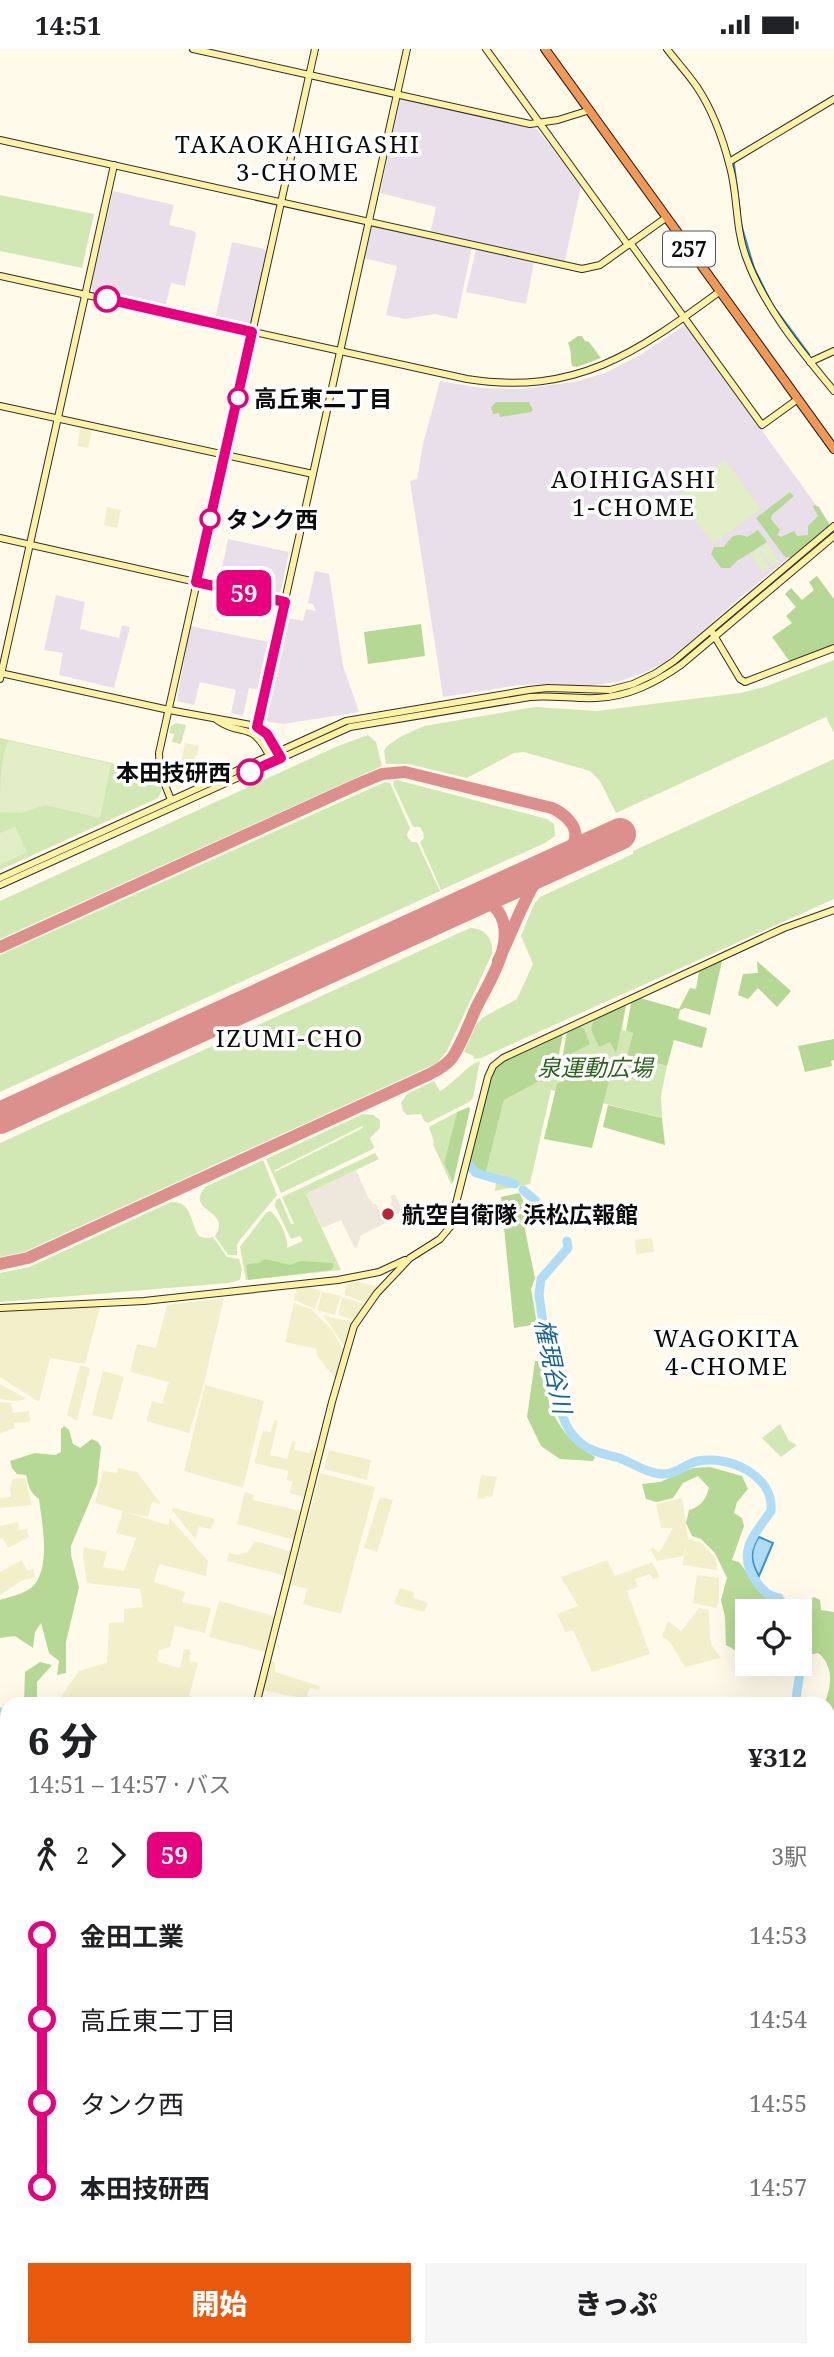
<!DOCTYPE html>
<html lang="ja">
<meta charset="utf-8">
<style>
:root{--surface:#fff;--page:#f6f6f6;--text:#202124;--muted:#757577;--accent:#ea580c}
body{margin:0;font-family:"Noto Serif","Noto Sans JP",serif;background:var(--page);color:var(--text);height:100vh;display:flex;flex-direction:column;font-size:26px;white-space:nowrap}
*{box-sizing:border-box;margin:0}
p{font-size:23px;color:var(--muted)}
.icon{flex:none;width:38px;height:38px;fill:none;stroke:currentColor;stroke-width:2;stroke-linecap:round;stroke-linejoin:round}
.map{position:relative;flex:1;overflow:hidden}
.details{position:absolute;left:0px;top:1648px;width:835px;height:660px;display:flex;flex-direction:column;background:var(--surface);border-radius:21px 21px 0 0;box-shadow:0 7px 28px #0002}
.details>*{flex:none}
.badge{padding:0 14px;border-radius:10px;font-size:24px;line-height:46px}
.fabs{position:absolute;left:735px;top:1550px;display:grid;gap:14px}
.fabs a{display:grid;place-items:center;width:77px;height:77px;border-radius:0px;background:var(--surface);box-shadow:0 7px 28px #0002;font-size:35px}
.map>.badge{position:absolute;translate:-50% -50%;box-shadow:0 0 0 4px #fff}
.legs{display:flex;align-items:center;gap:10px;height:77px;padding:0 28px;font-size:23px}
.legs p{margin-inline-start:auto}
.head{display:flex;align-items:center;justify-content:space-between;height:119px;padding:0 28px}
h1{font-size:38px;font-weight:800;line-height:52px}
.primary-button{display:flex;gap:14px;margin-top:auto;padding:14px 28px}
.primary-button a{flex:1;height:80px;border-radius:0px;background:var(--accent);color:#fff;font-size:28px;font-weight:800;line-height:80px;text-align:center}
.primary-button a+a{background:var(--page);color:var(--text)}
ul{padding:0 28px;list-style:none}
li{display:flex;align-items:center;gap:24px;height:84px;font-size:26px}
li i{display:grid;place-items:center;width:10px;height:100%;margin:0 9px;background:currentColor}
li i::after{content:'';width:18px;height:18px;margin:-9px;border:5px solid;border-radius:50%;background:var(--surface)}
li p{margin-inline-start:auto}
li:first-child i{background:linear-gradient(#0000 50%,currentColor 0)}
li:last-child i{background:linear-gradient(currentColor 50%,#0000 0)}
.status{display:flex;justify-content:space-between;align-items:center;height:49px;padding:0 35px;background:var(--surface);direction:ltr}
.status svg{height:19px;fill:currentColor}
.map>svg:first-child{display:block}
</style>
<div class="status"><b>14:51</b><svg viewBox="0 0 49 12"><path d="M0 12V9h3v3zM5 12V6h3v6zM10 12V3h3v9zM15 12V0h3v12zM26 1h20v11H26zM47 4h2v5h-2z"/></svg></div>
<div class="map">
<svg width="834" height="2308" viewBox="0 0 834 2308">
<rect width="100%" height="100%" fill="#fffaea"/>
<g fill="#e9dfeb">
<polygon points="400,50 537,80 581,137 564,216 430,185 436,158 380,144"/>
<polygon points="113,142 174,156 169,176 194,182 196,185 185,237 171,234 165,259 93,243 91,237"/>
<polygon points="371,176 472,198 457,270 435,265 405,270 386,266 397,217 363,209"/>
<polygon points="232,193 264,200 267,204 251,273 244,277 215,271"/>
<polygon points="476,200 534,213 526,255 466,243"/>
<polygon points="685,276 830,475 743,546 696,588 664,614 643,624 617,633 587,637 553,635 519,636 443,648 410,432 417,430 423,395 440,332 481,339 521,340 574,333 605,324 640,306"/>
<polygon points="228,490 289,503 280,546 219,533"/>
<polygon points="315,522 329,525 343,617 359,663 283,675 264,672 283,568 303,572 306,560 316,562 313,555 308,554"/>
<polygon points="56,546 85,553 80,580 119,589 122,576 130,578 114,639 59,626 63,604 44,601"/>
<polygon points="190,577 273,594 263,641 249,639 243,667 231,664 236,641 200,633 194,656 177,652"/>
</g>
<g fill="#f4efcb">
<polygon points="81,377 92,380 88,399 77,397"/>
<polygon points="107,458 121,461 117,479 104,476"/>
<polygon points="185,694 199,697 197,707 195,707 193,713 189,713 184,737 176,740"/>
<polygon points="652,1189 654,1203 636,1205 635,1191"/>
<polygon points="354,1233 360,1233 378,1238 365,1253 344,1246 347,1235"/>
<polygon points="297,1238 310,1238 321,1242 315,1260 294,1251"/>
<polygon points="322,1243 341,1247 335,1266 317,1261"/>
<polygon points="342,1248 364,1255 353,1271 338,1266"/>
<polygon points="224,1249 202,1342 189,1384 146,1372 152,1352 162,1355 169,1333 130,1323 137,1295 156,1299 167,1256"/>
<polygon points="294,1254 311,1260 331,1280 343,1300 336,1331 316,1305 317,1300 285,1293"/>
<polygon points="100,1258 85,1315 50,1309 39,1353 0,1328 0,1261"/>
<polygon points="323,1266 352,1273 344,1297"/>
<polygon points="80,1316 90,1319 77,1372 67,1366"/>
<polygon points="103,1322 124,1328 112,1371 92,1366"/>
<polygon points="0,1335 27,1350 14,1352 0,1350"/>
<polygon points="205,1336 264,1352 243,1439 184,1422"/>
<polygon points="0,1353 11,1354 13,1364 29,1362 30,1373 14,1374 15,1379 0,1384"/>
<polygon points="274,1371 278,1372 270,1406 287,1410 292,1392 296,1393 294,1401 309,1404 311,1400 318,1402 305,1448 289,1444 293,1433 287,1431 288,1422 254,1414 263,1382 271,1383"/>
<polygon points="329,1401 371,1411 367,1431 324,1420"/>
<polygon points="118,1419 137,1423 161,1455 152,1453 148,1468 128,1464 168,1476 170,1469 208,1512 206,1527 159,1515 154,1533 185,1543 182,1553 211,1559 205,1584 175,1577 170,1598 159,1601 157,1612 180,1619 184,1600 191,1601 189,1612 198,1614 187,1655 63,1655 62,1646 79,1622 107,1614 109,1574 124,1573 124,1560 143,1558 140,1540 87,1534 83,1506 84,1498 107,1503 103,1518 124,1522 136,1489 116,1484 123,1462 95,1454 103,1422 117,1424"/>
<polygon points="320,1424 375,1438 341,1565 303,1555 307,1540 291,1536"/>
<polygon points="481,1426 497,1428 492,1448 486,1447 485,1450 477,1449"/>
<polygon points="25,1429 32,1456 0,1459 0,1449 11,1448 10,1439 13,1430"/>
<polygon points="245,1443 254,1446 253,1451 302,1462 295,1491 237,1475"/>
<polygon points="380,1448 393,1451 377,1503 364,1499"/>
<polygon points="682,1449 688,1490 702,1494 716,1510 717,1521 682,1516 687,1495 683,1507 657,1512 650,1500 653,1499 658,1503 661,1501 673,1479 661,1479 656,1455"/>
<polygon points="174,1459 215,1470 211,1480 199,1478 195,1490 172,1461"/>
<polygon points="18,1473 19,1481 27,1480 29,1488 8,1499 3,1489 0,1490 0,1477"/>
<polygon points="255,1492 292,1503 286,1527 227,1512 229,1504 237,1506 248,1503"/>
<polygon points="22,1511 27,1522 33,1520 35,1528 21,1532 0,1546 0,1523"/>
<polygon points="607,1511 615,1527 652,1513 660,1528 653,1530 650,1525 635,1530 638,1538 627,1542 650,1605 592,1623 573,1581 565,1583 557,1565 578,1557 561,1528"/>
<polygon points="697,1526 719,1529 719,1551 716,1559 693,1554"/>
<polygon points="400,1539 414,1543 413,1549 428,1554 424,1563 394,1555"/>
<polygon points="219,1552 274,1567 265,1603 209,1588"/>
<polygon points="699,1559 709,1561 710,1589 712,1597 721,1609 685,1618 670,1593 662,1587 668,1572 681,1582"/>
<polygon points="270,1612 275,1613 275,1623 320,1637 319,1641 310,1639 306,1650 263,1641"/>
</g>
<g fill="#d1e8b5" fill-rule="evenodd">
<polygon points="0,146 94,165 82,219 0,202"/>
<polygon points="834,611 834,684 826,668 616,764 600,732 590,722 524,703 514,704 467,729 408,715 386,715 384,702 387,697 400,688 424,677 535,658 597,662 740,644 764,638"/>
<polygon points="176,674 186,676 181,695 172,693 174,685 169,684 171,677"/>
<polygon points="368,686 376,693 382,717 0,890 0,852 338,697"/>
<polygon points="0,689 152,723 157,727 162,741 158,749 0,821"/>
<polygon points="834,710 834,850 481,1009 473,1010 474,1007 464,1003 476,976 482,969 517,950 533,915 521,887 534,855 540,848 633,805 633,802"/>
<polygon points="397,731 547,770 554,775 555,787 545,794 441,841 420,793 424,789 423,783 420,778 413,778 393,735 394,732"/>
<polygon points="385,733 390,734 410,779 407,785 408,789 412,793 417,793 440,842 0,1043 0,906"/>
<path d="M470,879C485,879 494,890 492,905L447,1002L437,1014L24,1203L0,1208V1094Z"/>
<polygon points="626,956 622,981 633,984 627,1006 667,1017 661,1047 662,1069 551,1041 530,1135 495,1142 497,1127 486,1123 504,1051 555,1024 559,1025 567,983"/>
<path d="M480,1012L473,1049L469,1053L428,1074L424,1072L421,1065L407,1066L403,1062L401,1054L407,1045L434,1032L440,1042C455,1034 468,1015 480,1012Z"/>
<polygon points="457,1063 444,1114 453,1134 451,1135 433,1095 434,1093 429,1078"/>
<path d="M363,1065L373,1066L380,1071V1079L370,1089L374,1098L373,1100L281,1144L266,1110ZM362,1077L363,1079L275,1123V1121Z"/>
<path d="M375,1104L379,1110L306,1145L341,1221L246,1231L240,1198L266,1164L270,1162C279,1168 289,1190 287,1199L303,1192L300,1187L291,1190L275,1157L276,1151L280,1149L291,1175H294L282,1148Z"/>
<path d="M263,1111L277,1146L239,1192L237,1196V1206H228L215,1187C233,1160 184,1164 205,1138Z"/>
<path d="M171,1153C201,1151 185,1197 213,1188L227,1208L239,1210L242,1220L240,1231L228,1234L0,1253V1224L29,1218Z"/>
<polygon points="780,1375 789,1392 797,1396 781,1408 762,1389"/>
<polygon points="514,2301 622,2301 598,2307 557,2303 552,2308 513,2308"/>
</g>
<g fill="#b5d994">
<path d="M578,287H582L585,292L589,293L601,309L577,318L572,317C570,308 572,302 568,294Z"/>
<polygon points="496,353 529,353 533,361 531,363 500,368 499,364 493,365 491,358"/>
<polygon points="790,443 794,447 772,466 771,470 780,481 777,486 781,488 794,482 797,487 808,486 808,477 818,467 813,458 814,456 819,458 830,477 793,509 785,508 756,469"/>
<path d="M758,481L767,493L737,512L730,519H721L711,505L714,498H724C731,488 735,483 747,488Z"/>
<polygon points="817,527 834,550 834,597 790,613 772,588 792,574 786,567 796,558 785,545 791,539 802,551 814,541 809,533"/>
<polygon points="421,575 425,607 368,615 364,583"/>
<polygon points="722,912 710,966 685,959 680,961 678,970 707,979 702,999 674,991 667,1017 627,1006 633,984 626,982 631,954 640,949 679,960 690,939 696,940 699,923"/>
<polygon points="757,912 791,942 777,958 758,939 748,950 738,946 743,925 758,924"/>
<polygon points="626,956 616,1004 610,993 599,998 591,980 594,971"/>
<polygon points="580,978 584,980 590,995 563,1009 567,983"/>
<polygon points="563,985 555,1024 504,1051 486,1123 477,1121 469,1113 490,1027 495,1018 502,1013"/>
<polygon points="834,990 834,1011 831,1012 832,1017 805,1023 798,997"/>
<polygon points="615,1008 592,1099 544,1090 557,1035"/>
<polygon points="608,1056 662,1069 665,1096 603,1078"/>
<polygon points="469,1058 470,1060 453,1134 444,1114 457,1063"/>
<path d="M519,1144C529,1158 521,1166 527,1177L525,1181L535,1229L531,1240L537,1275L514,1279L501,1148Z"/>
<polygon points="265,1210 290,1216 301,1212 332,1214 334,1217 331,1221 248,1231 246,1217 248,1215 259,1214"/>
<path d="M535,1312H542C546,1356 555,1385 595,1408L593,1412L560,1410L541,1397L527,1368Z"/>
<path d="M64,1377L69,1381L73,1395L80,1399L92,1390L98,1393L101,1398L97,1435L71,1497V1506L79,1538L66,1593V1624L57,1626L59,1612L49,1604L41,1574L35,1583L33,1599L15,1587L0,1589V1551C9,1548 23,1545 31,1539C52,1521 42,1475 39,1450C29,1443 29,1437 26,1426L17,1425L12,1419L10,1412L35,1404L55,1406L61,1403V1380Z"/>
<path d="M710,1418L742,1427L748,1440L737,1453L734,1464L742,1469L744,1477L732,1511L739,1513L775,1560L769,1563H747V1608L726,1596L725,1568L721,1551L727,1529L715,1504L701,1490L692,1487L686,1474L689,1461C701,1458 706,1450 709,1439L698,1427L683,1434L673,1449L657,1453L646,1450L642,1435L660,1433L693,1419Z"/>
<path d="M814,1548L820,1551L821,1561L834,1563V1698L828,1682V1656L824,1655C832,1638 834,1616 818,1604L809,1606L801,1579L806,1573L802,1556Z"/>
<polygon points="40,1613 52,1616 37,1633 37,1655 24,1655 25,1623"/>
<polygon points="0,1670 7,1687 7,1792 0,1778"/>
<polygon points="7,1900 7,2057 0,2049 0,1902"/>
<polygon points="0,2134 7,2136 7,2229 0,2230"/>
<polygon points="29,2301 110,2301 130,2308 19,2308"/>
<polygon points="117,2301 194,2301 198,2308 135,2308 131,2305"/>
<polygon points="330,2301 362,2301 369,2308 333,2308"/>
</g>
<g fill="#e2efc6">
<polygon points="725,411 761,460 713,495 688,461 690,459 679,444"/>
<polygon points="767,494 779,512 772,517 759,500"/>
<polygon points="758,501 770,518 763,523 751,506"/>
<path d="M9,692L111,715L100,769L45,756L21,764L0,763C0,745 0,704 9,692Z"/>
<polygon points="15,778 27,803 0,816 0,784"/>
</g>
<polygon fill="#ede8db" points="356,1121 368,1148 373,1155 376,1155 379,1162 385,1163 390,1160 392,1151 390,1147 395,1145 402,1161 392,1171 361,1186 357,1198 355,1200 341,1171 322,1179 306,1145"/>
<path fill="#afddf5" stroke="#3794cc" stroke-width="2" d="M759,1488L773,1494L759,1527C751,1514 749,1502 759,1488Z"/>
<g fill="none" stroke-linecap="round" stroke-linejoin="round">
<g stroke="#3794cc" stroke-width="2">
<polyline points="734,115 740,163"/>
<polyline points="741,175 754,219 770,251"/>
<polyline points="777,262 809,305"/>
</g>
<g stroke="#afddf5" stroke-width="9">
<polyline points="469,1116 476,1124 515,1135"/>
<polyline points="523,1141 536,1152"/>
<path d="M567,1192L568,1199L541,1230L539,1246C544,1279 553,1362 572,1385C577,1391 582,1396 588,1399C597,1404 609,1406 619,1409C633,1414 648,1425 664,1425C677,1425 685,1415 698,1412C729,1406 774,1426 771,1462C753,1488 735,1504 758,1535C763,1542 770,1548 779,1549L783,1555L784,1563"/>
<polyline points="795,1656 801,1617 800,1596"/>
<polyline points="0,1663 7,1674"/>
<polyline points="828,1915 834,1924"/>
<polyline points="0,1980 6,1929"/>
<polyline points="0,1994 7,2014"/>
<polyline points="828,2177 834,2169"/>
<polyline points="113,2301 133,2308"/>
<polyline points="371,2301 381,2308"/>
<polyline points="758,2308 760,2301"/>
</g>
<g stroke="#dc908d" stroke-width="12">
<path d="M0,898L358,735L382,725L405,723L552,759C565,765 580,778 574,793C568,810 546,817 536,832C521,856 511,886 498,912"/>
<path d="M0,1215L28,1209L430,1025C438,1021 446,1016 452,1009C462,994 469,975 476,959C489,933 518,891 498,862C491,852 479,852 468,855"/>
</g>
<polyline stroke="#dc908d" stroke-width="32" points="0,1069 620,785"/>
<g stroke="#2d2d2d" stroke-width="8">
<g id="secondary">
<polyline points="193,0 530,75 558,71 590,61"/>
<polyline points="486,0 628,196"/>
<path d="M667,0C677,13 688,25 697,38C713,62 723,90 730,118C738,147 735,178 746,208C764,258 800,301 834,342"/>
<polyline points="0,91 582,220 600,216 667,168"/>
<polyline points="729,113 834,50"/>
<polyline points="631,195 762,376 798,350"/>
<path d="M0,227L467,330C576,347 636,304 719,243"/>
<polyline points="810,313 834,302"/>
<polyline points="0,357 313,425"/>
<polyline points="0,489 285,553"/>
<polyline points="712,583 740,630 745,633 834,599"/>
<polyline points="0,624 169,661 251,676 267,685 278,704"/>
<polyline points="0,630 114,116"/>
<path d="M217,671C244,690 250,669 270,708"/>
<polyline points="257,678 407,0"/>
<polyline points="171,751 160,723 159,704 315,0"/>
<polyline points="0,829 346,672 529,641 548,639 610,641 633,635 656,624 674,612 834,477"/>
<path d="M0,836L350,678L530,648C552,646 574,650 596,649C628,648 655,634 681,616L834,487"/>
<polyline points="0,1259 144,1252 338,1231 379,1223 405,1211"/>
<polyline points="256,1656 332,1353 354,1277 377,1244 410,1209 440,1190 450,1178 488,1028 493,1017 503,1009 784,879 834,861"/>
<polyline points="828,1785 834,1784"/>
<polyline points="0,1917 7,1916"/>
<polyline points="0,2128 7,2130"/>
<polyline points="828,2258 834,2255"/>
<polyline points="365,2301 373,2308"/>
<polyline points="691,2308 713,2301"/>
</g>
</g>
<g stroke="#1c1c1c" stroke-width="10">
<polyline id="highway" points="545,0 834,400"/>
</g>
<use href="#secondary" stroke="#fef2a5" stroke-width="6"/>
<use href="#highway" stroke="#f39854" stroke-width="8"/>
</g>
<g fill="none" stroke-linecap="round" stroke-linejoin="round">
<g stroke="#fff" stroke-width="16">
<polyline id="line-1" points="107,250 252,283 196,533 285,553 257,678 267,685 281,709 250,723"/>
</g>
<use href="#line-1" stroke="#e6007e" stroke-width="10"/>
</g>
<g fill="#fff" stroke="#e6007e" stroke-width="3.5">
<circle cx="107" cy="250" r="12"/>
<circle cx="238" cy="349" r="9"/>
<circle cx="210" cy="470" r="9"/>
<circle cx="250" cy="723" r="12"/>
</g>
<circle fill="#b92530" stroke="#fff" stroke-width="2.5" cx="388" cy="1165" r="7"/>
<g text-anchor="middle" dominant-baseline="central" stroke-width="7" stroke-linejoin="round" paint-order="stroke">
<rect fill="#fff" stroke="#545454" stroke-width="2" x="663" y="182.5" width="52" height="35" rx="5"/>
<g font-size="21" font-weight="bold" fill="#0b0b0b">
<text x="689" y="200">257</text>
</g>
<g font-size="23" font-weight="bold" fill="#0b0b0b" stroke="#fff" text-anchor="start">
<text x="254" y="349">高丘東二丁目</text>
<text x="226" y="470">タンク西</text>
<text x="231" y="723" text-anchor="end">本田技研西</text>
</g>
<g font-size="23" font-style="italic" fill="#2d621d" stroke="#fff">
<text x="595" y="1018">泉運動広場</text>
</g>
<g font-size="23" font-weight="bold" fill="#0b0b0b" stroke="#fff" text-anchor="start">
<text x="402" y="1165">航空自衛隊 浜松広報館</text>
</g>
<g font-size="24" letter-spacing="2" fill="#0b0b0b" stroke="#fff">
<text x="298" y="94">TAKAOKAHIGASHI<tspan x="298" dy="28">3-CHOME</tspan></text>
<text x="634" y="429">AOIHIGASHI<tspan x="634" dy="28">1-CHOME</tspan></text>
<text x="290" y="988">IZUMI-CHO</text>
<text x="727" y="1288">WAGOKITA<tspan x="727" dy="28">4-CHOME</tspan></text>
</g>
<g font-size="24" font-style="italic" fill="#17659b" stroke="#fff">
<text transform="translate(554 1317) rotate(78)">権現谷川</text>
</g>
</g>
</svg>
<div class="fabs">
<a><svg class="icon" aria-label="locate" viewBox="0 0 24 24"><circle cx="12" cy="12" r="6"/><path d="M12 2v4M12 18v4M2 12h4M18 12h4"/></svg></a>
</div>
<b class="badge" style="left:244px;top:544px;background:#e6007e;color:#fff">59</b>
<section class="details">
<div class="head"><div><h1>6 分</h1><p>14:51 – 14:57 · バス</p></div><b>¥312</b></div>
<div class="legs"><svg class="icon" aria-label="walk" viewBox="0 0 24 24"><circle cx="13" cy="4" r="2"/><path d="M13 8l-2 6 4 7M11 14l-3 7M7 12l3-4h3l4 4"/></svg>2<svg class="icon" aria-label="forward" viewBox="0 0 24 24"><path d="M9 5l7 7-7 7"/></svg><b class="badge" style="background:#e6007e;color:#fff">59</b><p>3駅</p></div>
<ul>
<li><i style="color:#e6007e"></i><b>金田工業</b><p>14:53</p></li>
<li><i style="color:#e6007e"></i><span>高丘東二丁目</span><p>14:54</p></li>
<li><i style="color:#e6007e"></i><span>タンク西</span><p>14:55</p></li>
<li><i style="color:#e6007e"></i><b>本田技研西</b><p>14:57</p></li>
</ul>
<div class="primary-button"><a>開始</a><a>きっぷ</a></div>
</section>
</div>
